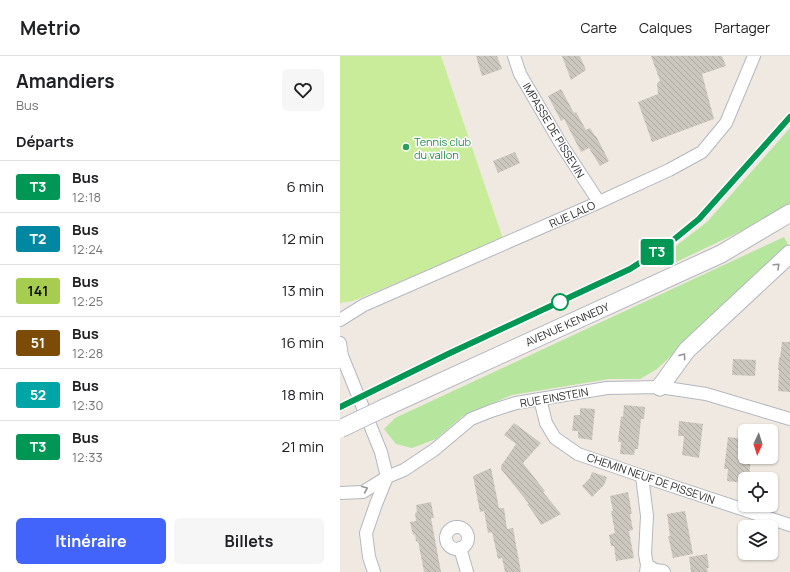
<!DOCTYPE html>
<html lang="fr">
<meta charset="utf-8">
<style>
:root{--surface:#fff;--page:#f6f6f6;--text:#202124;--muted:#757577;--line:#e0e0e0;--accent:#4264fb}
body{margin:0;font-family:Manrope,sans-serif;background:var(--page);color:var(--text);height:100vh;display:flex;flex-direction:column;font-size:15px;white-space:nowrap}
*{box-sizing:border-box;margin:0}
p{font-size:13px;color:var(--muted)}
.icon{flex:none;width:22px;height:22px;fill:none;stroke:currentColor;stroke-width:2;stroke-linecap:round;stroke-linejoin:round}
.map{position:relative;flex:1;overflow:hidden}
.details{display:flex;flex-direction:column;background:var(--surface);width:340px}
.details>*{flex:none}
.badge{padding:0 8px;border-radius:3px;font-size:14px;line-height:26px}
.needle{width:26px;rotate:184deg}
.tools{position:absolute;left:398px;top:368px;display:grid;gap:8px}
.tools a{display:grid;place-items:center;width:40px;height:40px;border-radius:6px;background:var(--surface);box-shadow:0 1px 3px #0004;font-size:20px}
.map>.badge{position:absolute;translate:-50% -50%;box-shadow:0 0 0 2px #fff}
h2{padding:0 16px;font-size:15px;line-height:36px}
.round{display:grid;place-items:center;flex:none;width:42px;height:42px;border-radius:6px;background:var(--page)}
.head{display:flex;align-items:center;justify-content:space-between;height:68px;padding:0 16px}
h1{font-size:19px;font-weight:700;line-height:30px}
.cta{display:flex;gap:8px;margin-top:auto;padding:8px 16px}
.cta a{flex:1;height:46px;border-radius:6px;background:var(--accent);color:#fff;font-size:16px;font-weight:700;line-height:46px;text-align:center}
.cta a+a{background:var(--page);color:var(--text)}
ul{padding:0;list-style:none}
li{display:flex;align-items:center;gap:12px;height:52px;padding:0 16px;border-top:1px solid var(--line)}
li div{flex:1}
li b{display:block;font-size:15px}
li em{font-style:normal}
li .badge{min-width:44px;font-weight:700;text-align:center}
header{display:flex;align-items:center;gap:24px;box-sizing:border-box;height:56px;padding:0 20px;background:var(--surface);border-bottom:1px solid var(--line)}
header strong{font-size:19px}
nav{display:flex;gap:22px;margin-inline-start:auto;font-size:14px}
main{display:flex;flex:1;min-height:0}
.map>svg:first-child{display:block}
</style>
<header>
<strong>Metrio</strong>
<nav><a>Carte</a><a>Calques</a><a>Partager</a></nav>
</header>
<main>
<section class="details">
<div class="head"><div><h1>Amandiers</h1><p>Bus</p></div><a class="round"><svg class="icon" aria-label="heart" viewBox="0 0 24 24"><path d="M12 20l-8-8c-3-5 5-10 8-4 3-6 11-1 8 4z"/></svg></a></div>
<h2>Départs</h2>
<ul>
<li><span class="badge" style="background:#009654;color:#fff">T3</span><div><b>Bus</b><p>12:18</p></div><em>6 min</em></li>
<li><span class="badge" style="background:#0088a3;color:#fff">T2</span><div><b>Bus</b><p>12:24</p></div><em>12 min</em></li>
<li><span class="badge" style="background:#a7cd50;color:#111">141</span><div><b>Bus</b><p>12:25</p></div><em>13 min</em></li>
<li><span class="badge" style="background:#7c4b08;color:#fff">51</span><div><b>Bus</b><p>12:28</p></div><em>16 min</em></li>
<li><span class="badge" style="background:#01a5a6;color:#fff">52</span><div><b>Bus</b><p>12:30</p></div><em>18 min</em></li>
<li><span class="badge" style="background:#009654;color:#fff">T3</span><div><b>Bus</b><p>12:33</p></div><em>21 min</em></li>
</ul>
<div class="cta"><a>Itinéraire</a><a>Billets</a></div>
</section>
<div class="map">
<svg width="450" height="516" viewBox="0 0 450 516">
<defs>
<pattern id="building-back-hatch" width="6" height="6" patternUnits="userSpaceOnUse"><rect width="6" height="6" fill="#cbc7bf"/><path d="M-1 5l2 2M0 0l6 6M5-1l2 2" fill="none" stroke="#afaba4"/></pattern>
</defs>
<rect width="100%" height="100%" fill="#efe9e1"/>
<g fill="#b6e59e">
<polygon points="450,72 450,149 429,162 334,207 328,196 367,166"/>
<polygon points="444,181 449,190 317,313 300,323 269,323 172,339 123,360 96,383 72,392 56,388 44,373 55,362"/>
</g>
<polygon fill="#c9ec9a" points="0,0 101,0 163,183 13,245 0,247"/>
<g fill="url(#building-back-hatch)">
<polygon points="136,0 157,0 162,13 142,20"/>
<polygon points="222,0 240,0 246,14 231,24"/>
<polygon points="311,0 382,0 386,10 362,18 374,63 312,86 298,46 318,38 317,27 320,25"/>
<polygon points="221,33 234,57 236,56 246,74 250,72 255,80 256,80 269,105 260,110 249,92 241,96 224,63 221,65 208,40"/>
<polygon points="175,96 180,107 158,117 153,105"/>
<polygon points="442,286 450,286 450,336 438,335 439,314 438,314 439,301 440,302"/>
<polygon points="393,303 416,304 415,320 392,319"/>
<polygon points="284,349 305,351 304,363 301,363 298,393 295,393 294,399 280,398 281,386 278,386 281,360 283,361"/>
<polygon points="240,352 255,353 252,384 238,382 238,375 232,375 234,359 240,359"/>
<polygon points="339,365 363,368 359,402 342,399 344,380 338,380"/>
<polygon points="174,367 201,387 183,407 205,435 203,436 221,458 201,469 197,462 187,448 189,448 161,413 161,410 176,388 164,379"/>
<polygon points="388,381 405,383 405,401 411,401 409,423 405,423 405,427 387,425 388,413 384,413"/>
<polygon points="151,412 159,452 164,452 167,473 173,472 181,516 165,516 162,502 158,503 152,476 148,477 144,455 140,456 133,420"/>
<polygon points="252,416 267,421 264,429 252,441 242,430 250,422"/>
<polygon points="288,436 292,458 290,458 293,474 289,475 294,502 276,505 274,490 271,490 269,479 275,477 271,455 273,455 270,440"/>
<polygon points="91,446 94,462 91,462 101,516 84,516 78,485 76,486 75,478 73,479 70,466 76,465 75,457 77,456 76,449"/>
<polygon points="345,455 353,498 333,502 328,480 330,480 327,458"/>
<polygon points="367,498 369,512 367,512 368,516 351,516 349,501"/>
</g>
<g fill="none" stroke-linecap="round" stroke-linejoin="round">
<g stroke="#b4b7c1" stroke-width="14">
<g id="minor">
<polyline points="174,0 180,18 221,88 259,146"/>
<polyline points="0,264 24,249 255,148 329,114 362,96 386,67 414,0"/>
<polyline points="0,287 2,300 41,396 47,421"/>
<polyline points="200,343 206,367 215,382 238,398 302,420 450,469"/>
<polyline points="302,420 307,460 305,498 307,509 306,516"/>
<polyline points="0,437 23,436 47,421 64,414 94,394 131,363 151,355 176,347 200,343 267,332 320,331 366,338 450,363"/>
<circle cx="117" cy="482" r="11"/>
<polyline points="120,492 127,516"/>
<polyline points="307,509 315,514 323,515 324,516"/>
<polyline points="34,516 29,501 26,477 36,448 47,421"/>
</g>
</g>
<g stroke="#b4b7c1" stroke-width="19">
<g id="secondary">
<polyline points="320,331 347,294 450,198"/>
<polyline points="44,352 381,198 450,157"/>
</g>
</g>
<use href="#minor" stroke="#fff" stroke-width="12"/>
<use href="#secondary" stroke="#fff" stroke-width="17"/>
<g stroke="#b4b7c1" stroke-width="19" stroke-linecap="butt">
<polyline id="secondary-bridge" points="0,373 44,352"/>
</g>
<use href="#secondary-bridge" stroke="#fff" stroke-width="17"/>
</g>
<defs><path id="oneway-chevron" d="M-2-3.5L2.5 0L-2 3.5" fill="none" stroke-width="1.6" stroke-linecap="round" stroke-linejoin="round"/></defs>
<g stroke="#969696">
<use href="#oneway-chevron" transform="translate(437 210) rotate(-43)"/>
<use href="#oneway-chevron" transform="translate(343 300) rotate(-54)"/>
<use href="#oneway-chevron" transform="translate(25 433) rotate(-23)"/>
</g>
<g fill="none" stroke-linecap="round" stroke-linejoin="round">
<g stroke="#fff" stroke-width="9">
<polyline id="line" points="0,351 108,298 290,213 326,190 359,163 450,61"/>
</g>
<use href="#line" stroke="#009654" stroke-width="6"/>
</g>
<circle fill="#2e9e5b" stroke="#fff" stroke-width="1.5" cx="66" cy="91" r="4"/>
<circle fill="#fff" stroke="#009654" stroke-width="2" cx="220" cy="246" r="8"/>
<g text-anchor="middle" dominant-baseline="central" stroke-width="3" stroke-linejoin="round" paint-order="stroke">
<g font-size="11" fill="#2e2e2e" stroke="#fff">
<text transform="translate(214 74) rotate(59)">IMPASSE DE PISSEVIN</text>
<text transform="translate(232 158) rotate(-24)">RUE LALO</text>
<text transform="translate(227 268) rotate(-24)">AVENUE KENNEDY</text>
<text transform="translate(214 341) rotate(-10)">RUE EINSTEIN</text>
<text transform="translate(311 422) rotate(19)">CHEMIN NEUF DE PISSEVIN</text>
</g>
<g font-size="11" fill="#27864d" stroke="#fff" text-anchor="start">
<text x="74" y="85">Tennis club<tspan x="74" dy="13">du vallon</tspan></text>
</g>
</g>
</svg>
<div class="tools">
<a><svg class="needle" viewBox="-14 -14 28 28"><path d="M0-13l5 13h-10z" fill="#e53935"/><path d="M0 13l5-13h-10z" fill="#757577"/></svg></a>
<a><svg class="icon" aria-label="locate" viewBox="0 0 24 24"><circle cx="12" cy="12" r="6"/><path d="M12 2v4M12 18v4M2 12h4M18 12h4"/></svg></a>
<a><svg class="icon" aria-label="layers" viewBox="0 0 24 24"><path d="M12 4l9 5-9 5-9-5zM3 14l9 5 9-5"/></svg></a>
</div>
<b class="badge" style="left:317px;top:196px;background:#009654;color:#fff">T3</b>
</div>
</main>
